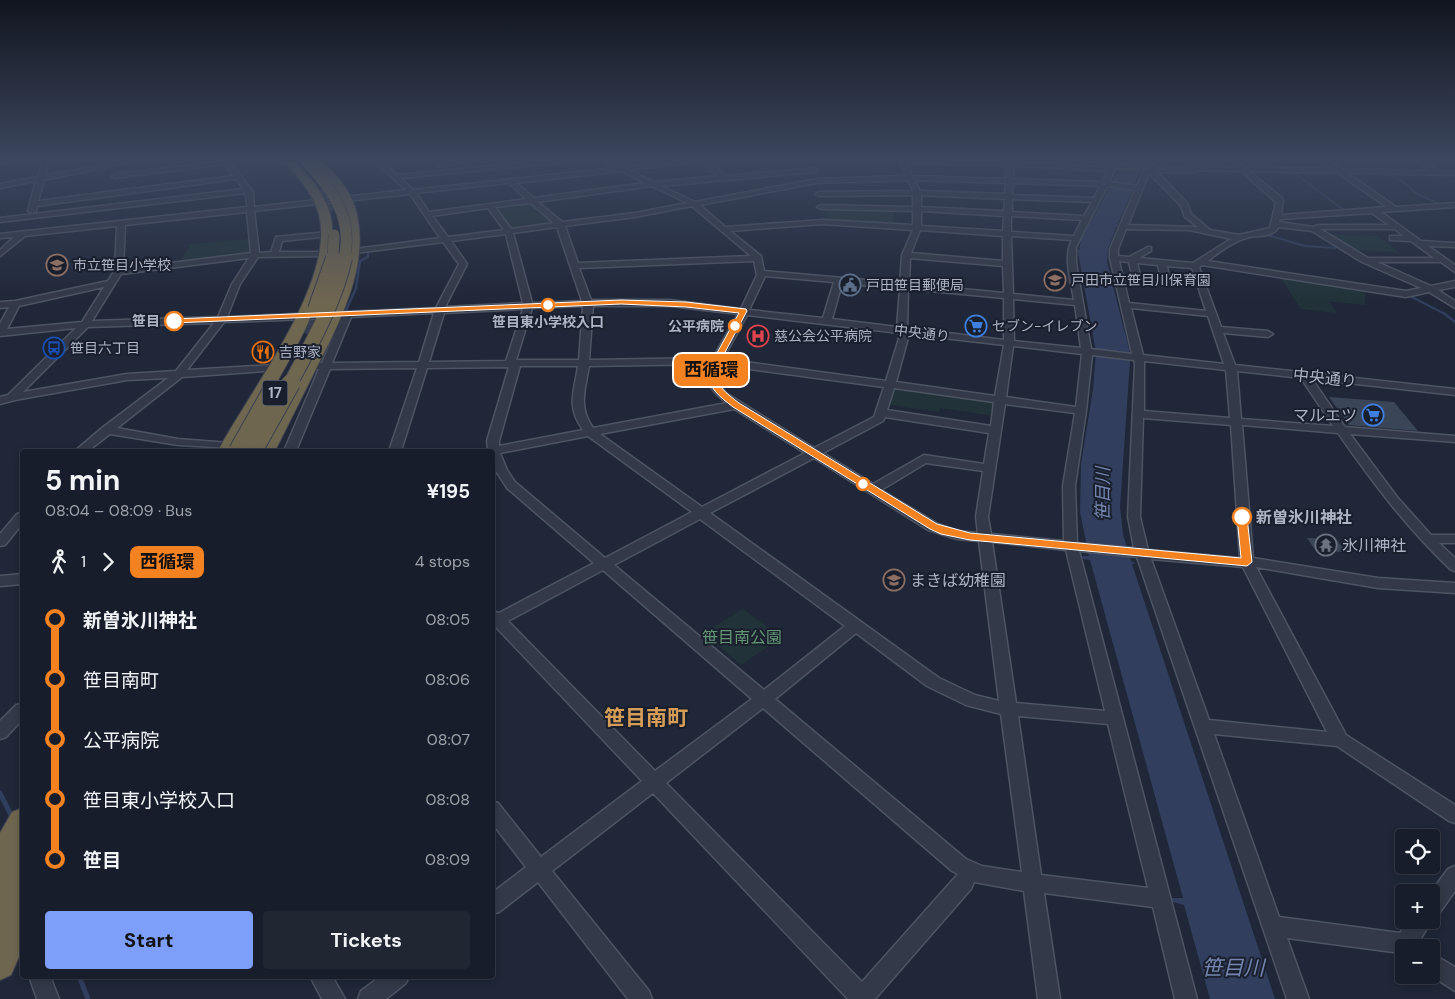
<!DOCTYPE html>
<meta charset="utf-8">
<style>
:root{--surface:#171d2a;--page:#202632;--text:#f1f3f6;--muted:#9ea2a8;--line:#363b47;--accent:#7d9ffa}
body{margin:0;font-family:"DM Sans","Noto Sans JP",sans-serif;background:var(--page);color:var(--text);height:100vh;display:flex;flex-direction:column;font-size:19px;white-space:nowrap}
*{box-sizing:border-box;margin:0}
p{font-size:16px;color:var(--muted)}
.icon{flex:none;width:28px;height:28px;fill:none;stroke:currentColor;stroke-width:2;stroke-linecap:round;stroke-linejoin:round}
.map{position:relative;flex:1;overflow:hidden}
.sheet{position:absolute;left:20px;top:449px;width:475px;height:530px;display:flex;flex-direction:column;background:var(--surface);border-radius:5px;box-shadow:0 2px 8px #0003,0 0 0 1px var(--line)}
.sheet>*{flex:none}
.badge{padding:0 10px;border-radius:8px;font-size:18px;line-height:32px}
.fabs{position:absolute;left:1395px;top:829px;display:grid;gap:10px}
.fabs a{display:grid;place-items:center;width:45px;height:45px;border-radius:5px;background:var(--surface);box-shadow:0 2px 8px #0003,0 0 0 1px var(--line);font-size:25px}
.map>.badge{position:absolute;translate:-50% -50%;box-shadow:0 0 0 2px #fff}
.legs{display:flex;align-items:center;gap:8px;height:55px;padding:0 25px;font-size:16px}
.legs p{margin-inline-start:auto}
.headline{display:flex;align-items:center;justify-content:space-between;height:85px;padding:0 25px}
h1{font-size:28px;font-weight:700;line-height:38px}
.button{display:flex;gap:10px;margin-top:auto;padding:10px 25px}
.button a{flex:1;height:58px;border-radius:5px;background:var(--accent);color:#111;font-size:20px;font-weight:700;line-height:58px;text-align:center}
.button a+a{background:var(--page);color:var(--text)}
ul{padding:0 25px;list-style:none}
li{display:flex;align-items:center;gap:18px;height:60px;font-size:19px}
li i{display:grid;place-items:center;width:8px;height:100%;margin:0 6px;background:currentColor}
li i::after{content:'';width:12px;height:12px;margin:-6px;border:4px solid;border-radius:50%;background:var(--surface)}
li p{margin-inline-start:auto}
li:first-child i{background:linear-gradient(#0000 50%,currentColor 0)}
li:last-child i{background:linear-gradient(currentColor 50%,#0000 0)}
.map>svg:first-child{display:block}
</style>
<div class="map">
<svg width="1455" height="999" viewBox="0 0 1455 999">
<rect width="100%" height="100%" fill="#1f2738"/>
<g fill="#213339">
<polygon points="533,203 555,223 512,230 493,208"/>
<polygon points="827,209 894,210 893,226 828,220"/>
<polygon points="1324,234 1378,236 1398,252 1351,250"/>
<polygon points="250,239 249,253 247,254 180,263 190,244"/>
<polygon points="1280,277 1365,291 1365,305 1328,301 1337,313 1301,309"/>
<polygon points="892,386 997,401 995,416 940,408 939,412 887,404"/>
<polygon points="743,609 782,637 741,665 703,633"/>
</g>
<polygon fill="#313e5e" points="1124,161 1144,162 1117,226 1120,227 1116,227 1108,249 1107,262 1129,349 1130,361 1120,507 1123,534 1131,561 1136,563 1132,564 1275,999 1210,999 1184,905 1173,902 1171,898 1183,898 1090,560 1083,559 1082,556 1089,556 1080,512 1081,464 1093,389 1096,352 1078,252 1076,250 1079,250 1081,240 1079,239 1082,238"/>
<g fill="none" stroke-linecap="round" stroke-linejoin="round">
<g stroke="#313e5e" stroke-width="2">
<polyline points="1278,161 1345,211"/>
<polyline points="1370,161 1409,186 1414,192 1441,205"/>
<polyline points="1264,234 1305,246 1335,248"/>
<polyline points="363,259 368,257 368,253"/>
</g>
<g stroke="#313e5e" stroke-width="2.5">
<polyline points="1406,294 1445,314 1455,322"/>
<polyline points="346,311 356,288 360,261 366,258"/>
</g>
<g stroke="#313e5e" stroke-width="5">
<polyline points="0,793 12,817"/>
<polyline points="79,976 88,999"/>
</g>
</g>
<g fill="#3b4558">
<polygon points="1329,397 1394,402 1418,431 1349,425"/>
<polygon points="1307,538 1336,539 1346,552 1316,551"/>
</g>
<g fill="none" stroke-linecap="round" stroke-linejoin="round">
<polyline stroke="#343c4d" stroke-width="11" stroke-dasharray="11 5.5" stroke-linecap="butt" points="324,188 334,210"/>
<polyline stroke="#343c4d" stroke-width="14" stroke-dasharray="14 7" stroke-linecap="butt" points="307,334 321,304"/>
<g stroke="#4d5463" stroke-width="3">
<g id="minor">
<polygon points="0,161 13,161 0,164"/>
<path d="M42,161H48L45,176L123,161H135L44,180L38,201L233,176L225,164L115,178L112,176L115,174L229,161L253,192L254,207L406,190L374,161H381L397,175L540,161H561L558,163L401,178L413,190L614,168L601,161H609L622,167L682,161H709L725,176L815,168L818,170L815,172L661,186L695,202L817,179L906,176L899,161L1069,163L1075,166L1101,167L1104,164L1154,165L1157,168L1236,167L1230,161H1237L1244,167L1332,169L1322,161H1329L1341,169L1430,171L1415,161H1422L1440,171H1455V175L1347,173L1396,207L1455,203V207L1381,212L1421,241L1455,243V247L1428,246L1455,265V272L1441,262H1377L1431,286L1455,281V287L1438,290L1455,301V308L1429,292L1406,297L1202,265L1199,267L1221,327L1268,331L1273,334L1268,337L1223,333L1235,365L1455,389V395L1312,379L1345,427L1455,436V442L1350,434L1397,497L1431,535H1455V543H1439L1455,558V571L1450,569C1407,528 1372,482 1338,433L1242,425L1253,558L1378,578L1455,583V593L1378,588L1256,567L1346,735L1455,805V823L1449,821L1337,746L1214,734L1279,917L1400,933L1410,920H1431V918L1432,920L1418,943L1420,948H1404V956L1401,953L1287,938L1309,999H1287L1137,557L1079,551L1197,999H1175L1153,907L1044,893L1060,999H1038L1024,891L974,882L971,889L875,999H848L653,793L552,871L649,991L652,999H628L538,882L499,912L492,914V893L526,867L492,823V801L498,803L541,857L642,781L496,627L492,628V611L499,613L594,563L507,488L492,465V451H484L488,448L487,441L509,367L427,368L401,451H389L417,368L330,369L296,451H284L319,369H310L305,366L310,363H322L341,318L224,322L187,370L275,365L280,368L279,370L182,377L117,428L178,439L230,443L236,446L234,448L178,445L110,434L88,451H75L102,428L168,378L127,380L15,400L0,404V397L8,395L76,328L0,336V324L9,307L0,308V302L15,301L108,281L115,270L117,226L25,236L0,256V250L14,237L0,238V234L247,207L246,193L0,222V218L244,189L236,179L37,206L36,211L32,213L28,211L36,181L0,188V184L38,177ZM702,161L718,176L654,182L629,170ZM906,163L1007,165L1006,179L912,176ZM1013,166C1045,166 1076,170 1108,171L1102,182L1013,179ZM1115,168L1148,169L1143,172L1137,186L1109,182ZM1202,170L1241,171L1276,202L1270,228L1239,235L1210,230L1191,214L1187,203L1157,172H1195ZM621,171L645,183L534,198L516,183ZM1249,171L1338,173L1387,207L1281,215L1283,199ZM1149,173L1181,206L1185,217L1198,227L1128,225ZM908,180L913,191L819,192L815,194L819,196L913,195V207L821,205L817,207L821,209L913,211V225L823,220L725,227L700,205L817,183ZM914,180L1006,183L1005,194L920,191ZM509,183L526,199L429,212L416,193ZM1013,183L1100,186L1094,198L1012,195ZM652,186L687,203L635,213L562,222L538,202ZM1107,186L1135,190L1110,249V258L1132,354L1091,349L1076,263V247ZM410,194L440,238L355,249L351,251L355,253L443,242L459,264L436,308L227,317L240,284L258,257L325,256L329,254L325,252H279L282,241L330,236L331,234L327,232L276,237L271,252L259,253L254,211ZM921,195L1005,199L1004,211L921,207ZM1012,199L1092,202L1084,216L1012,212ZM531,203L554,223L511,229L495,207ZM692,206L751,256L578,263L565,226L635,217ZM488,208L504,230L448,237L432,216ZM921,211L1004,216L1003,231L921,226ZM247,212L251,253L123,269L125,225ZM1372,213L1389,225H1319L1313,227L1279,222L1280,219ZM1011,216L1082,220L1074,236L1011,232ZM823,224L913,230L902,255L900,283L764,271L761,256L730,231ZM557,227L582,301L532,303L513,233ZM1278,227L1312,231L1362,262L1421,288L1406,291L1208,261C1219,252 1232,242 1246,238C1256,235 1274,238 1278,227ZM1126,229L1189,230L1231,239L1193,263L1139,258L1151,251V247H1148L1129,257L1118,256V249ZM1320,229H1395L1404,236H1390V240L1411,241L1434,258H1368ZM920,230L1003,236V261L911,253ZM506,234L523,303L445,307L467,264L451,241ZM1011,236L1072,240C1063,257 1071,281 1074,300L1013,294ZM249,258L232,284L218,317L92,321L121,274ZM910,258L1003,266L1004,293L909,284ZM754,261L757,275L741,309L670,300H591L579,268ZM1119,261L1129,262L1132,275L1136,278L1140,275L1137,263L1158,265L1161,278L1165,281L1169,278L1167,266L1192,268L1206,311L1129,303ZM765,276L834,282L823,318L749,310ZM842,283L900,289L897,327L832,319ZM104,287L82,322L7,329L19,306ZM908,289L1004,298V340L907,328ZM1013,299L1075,305L1081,348L1014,341ZM583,306L579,360H516L532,308ZM593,306H670L738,314L713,358L589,360ZM1131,308L1208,316L1224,364L1143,355ZM523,309L506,361L429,362L444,313ZM434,313L419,362L332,363L351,317ZM747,315L899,333L900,335L886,381L723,359ZM214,323L176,371L127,374L23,392L88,327ZM909,334L1004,345L995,396L896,382ZM1013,346L1082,354L1076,407L1006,397ZM1092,355L1134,360L1135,364L1128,517L1134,548L1077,543L1075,486L1086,411ZM1144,361L1226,370L1230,418L1144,411ZM710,364C701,380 714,394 727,403L593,428C578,407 585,390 589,366ZM720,365L884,387L874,417L814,448L726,393C718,384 714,375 720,365ZM520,366H578C574,393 566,406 583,430L499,446V441ZM1237,371L1301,378L1333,426L1241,419ZM894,388L994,402L991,426L887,410ZM1005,404L1075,413L1063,486L1064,541L991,534L988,517ZM734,409L805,453L702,507L600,434ZM885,417L989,433L984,464L924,455L873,484L823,453L883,421ZM1143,418L1231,425L1240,558L1148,550L1140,517ZM588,436L692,512L605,558L515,482L507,470L500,453ZM814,458L928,530L957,539L979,541L999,701L975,695L939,678L710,513ZM926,463L983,471L976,517L978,533L958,531L938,524L881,490ZM700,519L845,626L764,690L614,565ZM992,542L1066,550L1105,711L1016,703ZM1151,559L1243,567L1327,732L1209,720ZM603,570L752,699L655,771L508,621ZM856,633L927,686L966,705L1001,714L1022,872L982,866L966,859L775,699ZM763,708L952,871L958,874L862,982L666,783ZM1018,716L1108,724L1148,888L1041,875Z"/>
<polygon points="453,161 467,161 439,167 436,165"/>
<polygon points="1450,161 1455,161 1455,164 1451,162"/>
<polygon points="22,513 22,524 5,545 0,546 0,534 17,514"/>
<polygon points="22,574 22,584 0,586 0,576"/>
<polygon points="22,704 22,720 6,737 0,739 0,721 16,705"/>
<polygon points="1455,866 1455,891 1438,915 1431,917 1431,892 1448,869"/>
<polygon points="1431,953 1455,967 1455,991 1430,975"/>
<polygon points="29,976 50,976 59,999 37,999"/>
<polygon points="310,976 332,976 345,999 322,999"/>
<polygon points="381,976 409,976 406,983 386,999 358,999 361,991"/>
</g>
</g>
<g stroke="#3b4150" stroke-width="2">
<g id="highway">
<path d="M284,161H294C309,176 327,196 331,218C343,287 270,392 236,451H218C248,393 336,282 319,215C313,192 298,178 284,161Z"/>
<path d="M312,161H322C335,174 349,188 355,207C372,264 339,323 314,373C301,399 288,425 275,451H257C285,388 371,274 343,204C336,186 323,176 312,161Z"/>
<polygon points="22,808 22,950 11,975 0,980 0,833 12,812"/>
</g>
</g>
<use href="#minor" fill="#333948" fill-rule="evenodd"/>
<use href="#highway" fill="#6f6650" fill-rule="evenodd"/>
<g stroke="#3b4150" stroke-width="12" stroke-linecap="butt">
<g id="highway-bridge-far2">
<path d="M306,161C332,189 354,218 344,259"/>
<polyline points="333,259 334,235"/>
</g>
</g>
<g stroke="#3b4150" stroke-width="16" stroke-linecap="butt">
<g id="highway-bridge-far1">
<polyline points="315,309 333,258"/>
<path d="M290,384C312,343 335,303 345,258"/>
</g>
</g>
<g stroke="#3b4150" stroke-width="20" stroke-linecap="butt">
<g id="highway-bridge">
<polyline points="238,451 274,387"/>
<polyline points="253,451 291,383"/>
</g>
</g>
<use href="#highway-bridge-far2" stroke="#6f6650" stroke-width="11"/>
<use href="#highway-bridge-far1" stroke="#6f6650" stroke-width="14"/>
<use href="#highway-bridge" stroke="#6f6650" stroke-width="18"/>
</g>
<linearGradient id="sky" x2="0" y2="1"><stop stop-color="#11151f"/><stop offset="0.53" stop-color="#3c475e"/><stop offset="1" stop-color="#3c475e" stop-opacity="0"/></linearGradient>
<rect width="1455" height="301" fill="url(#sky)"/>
<path fill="#f58220" stroke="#fff" d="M621,300L686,302L746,309L747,311L715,371C717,387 726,393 739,403L937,524L970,533L1241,558L1237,517L1242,514L1247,517L1252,562L1247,566L970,540L941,534L930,529L733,407C719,396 709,389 707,371L739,313L686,307L621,304L174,323L170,321L174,319Z"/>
<defs>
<g id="school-ring" transform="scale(1.125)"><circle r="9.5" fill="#191f2d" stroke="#8d6e63" stroke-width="1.5"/><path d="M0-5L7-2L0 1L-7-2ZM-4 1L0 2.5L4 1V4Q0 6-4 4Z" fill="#8d6e63"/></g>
<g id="civic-ring" transform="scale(1.125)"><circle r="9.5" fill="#191f2d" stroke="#5c6f8a" stroke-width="1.5"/><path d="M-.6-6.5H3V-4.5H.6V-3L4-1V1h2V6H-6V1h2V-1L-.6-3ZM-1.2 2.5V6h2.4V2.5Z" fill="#5c6f8a"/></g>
<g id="supermarket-ring" transform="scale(1.125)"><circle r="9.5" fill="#191f2d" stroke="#3f7fe0" stroke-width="1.5"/><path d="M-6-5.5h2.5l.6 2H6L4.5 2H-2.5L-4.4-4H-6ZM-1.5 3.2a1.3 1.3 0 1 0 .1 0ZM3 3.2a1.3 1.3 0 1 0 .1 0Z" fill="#3f7fe0"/></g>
<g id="hospital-ring" transform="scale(1.125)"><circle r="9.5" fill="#191f2d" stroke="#e0444e" stroke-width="1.5"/><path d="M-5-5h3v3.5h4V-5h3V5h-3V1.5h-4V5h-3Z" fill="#e0444e"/></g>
<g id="bus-ring" transform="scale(1.125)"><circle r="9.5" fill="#191f2d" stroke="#1a4fb4" stroke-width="1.5"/><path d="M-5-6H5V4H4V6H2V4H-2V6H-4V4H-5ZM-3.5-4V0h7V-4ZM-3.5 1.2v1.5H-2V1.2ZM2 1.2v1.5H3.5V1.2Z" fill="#1a4fb4"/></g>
<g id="restaurant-ring" transform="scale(1.125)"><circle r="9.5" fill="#191f2d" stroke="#e8710a" stroke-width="1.5"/><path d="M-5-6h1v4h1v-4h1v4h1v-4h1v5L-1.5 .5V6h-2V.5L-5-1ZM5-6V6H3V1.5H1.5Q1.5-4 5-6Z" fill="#e8710a"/></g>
<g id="temple-ring" transform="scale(1.125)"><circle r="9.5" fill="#191f2d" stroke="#6b7280" stroke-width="1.5"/><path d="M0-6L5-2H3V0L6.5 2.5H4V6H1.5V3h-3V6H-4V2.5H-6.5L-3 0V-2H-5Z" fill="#6b7280"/></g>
</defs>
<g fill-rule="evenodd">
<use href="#school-ring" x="57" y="265"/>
<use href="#school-ring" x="1055" y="280"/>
<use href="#civic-ring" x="850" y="285"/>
<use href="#supermarket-ring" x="976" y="326"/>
<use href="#hospital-ring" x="758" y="336"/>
<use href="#bus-ring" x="54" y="348"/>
<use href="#restaurant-ring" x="263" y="352"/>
<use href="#supermarket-ring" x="1373" y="415"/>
<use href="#temple-ring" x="1326" y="545"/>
<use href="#school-ring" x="894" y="580"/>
</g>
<g fill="#fff" stroke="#f58220" stroke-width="2.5">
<circle cx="548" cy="305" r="6"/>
<circle cx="174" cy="321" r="9"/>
<circle cx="735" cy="326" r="6"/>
<circle cx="863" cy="484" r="6"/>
<circle cx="1242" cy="517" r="9"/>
</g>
<g text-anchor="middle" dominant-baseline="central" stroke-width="4" stroke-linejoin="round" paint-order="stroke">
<g font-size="14" fill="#adb4c5" stroke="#191f2d" text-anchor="start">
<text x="73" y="265">市立笹目小学校</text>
<text x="1071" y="280">戸田市立笹目川保育園</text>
<text x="866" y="285">戸田笹目郵便局</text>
<text x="992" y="326">セブン-イレブン</text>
<text x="774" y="336">慈公会公平病院</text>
<text x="70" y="348">笹目六丁目</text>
<text x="279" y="352">吉野家</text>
</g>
<g font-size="14" font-weight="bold" fill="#adb4c5" stroke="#191f2d" text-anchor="end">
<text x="160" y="321">笹目</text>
<text x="548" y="322" text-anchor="middle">笹目東小学校入口</text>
<text x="724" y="326">公平病院</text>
</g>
<g font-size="14" fill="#adb4c5" stroke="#191f2d">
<text transform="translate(922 333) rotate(7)">中央通り</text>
</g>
<rect fill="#191f2d" stroke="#818797" stroke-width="1" x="262.5" y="380.5" width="25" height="25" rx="4"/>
<g font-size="15" font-weight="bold" fill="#adb4c5">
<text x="275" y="393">17</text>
</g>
<g font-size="16" fill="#adb4c5" stroke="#191f2d">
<text transform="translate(1325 378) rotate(6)">中央通り</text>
</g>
<g font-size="16" fill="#adb4c5" stroke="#191f2d" text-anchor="start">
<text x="1357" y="415" text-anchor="end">マルエツ</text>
<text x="1342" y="545">氷川神社</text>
<text x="910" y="580">まきば幼稚園</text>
</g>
<g font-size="16" font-weight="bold" fill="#adb4c5" stroke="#191f2d" text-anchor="start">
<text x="1256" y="517">新曽氷川神社</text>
</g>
<g font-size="16" fill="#649675" stroke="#191f2d">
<text x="742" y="637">笹目南公園</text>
</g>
<g font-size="18" font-style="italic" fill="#7486af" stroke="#191f2d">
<text transform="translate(1103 494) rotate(-90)">笹目川</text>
</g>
<g font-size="21" font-weight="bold" fill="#d69d57" stroke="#191f2d">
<text x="646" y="718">笹目南町</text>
</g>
<g font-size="21" font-style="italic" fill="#7486af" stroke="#191f2d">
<text x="1233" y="968">笹目川</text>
</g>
</g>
</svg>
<div class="fabs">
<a><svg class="icon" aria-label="locate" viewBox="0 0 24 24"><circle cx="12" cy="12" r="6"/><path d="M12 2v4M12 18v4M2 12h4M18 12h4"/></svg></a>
<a>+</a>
<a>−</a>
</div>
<b class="badge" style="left:711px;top:370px;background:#f58220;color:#111">西循環</b>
<section class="sheet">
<div class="headline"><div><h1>5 min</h1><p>08:04 – 08:09 · Bus</p></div><b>¥195</b></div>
<div class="legs"><svg class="icon" aria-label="walk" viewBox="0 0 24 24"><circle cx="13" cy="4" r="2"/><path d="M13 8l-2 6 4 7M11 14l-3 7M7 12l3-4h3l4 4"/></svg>1<svg class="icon" aria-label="forward" viewBox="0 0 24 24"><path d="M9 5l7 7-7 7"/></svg><b class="badge" style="background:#f58220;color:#111">西循環</b><p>4 stops</p></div>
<ul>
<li><i style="color:#f58220"></i><b>新曽氷川神社</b><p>08:05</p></li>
<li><i style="color:#f58220"></i><span>笹目南町</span><p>08:06</p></li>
<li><i style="color:#f58220"></i><span>公平病院</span><p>08:07</p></li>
<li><i style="color:#f58220"></i><span>笹目東小学校入口</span><p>08:08</p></li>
<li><i style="color:#f58220"></i><b>笹目</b><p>08:09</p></li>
</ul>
<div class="button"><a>Start</a><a>Tickets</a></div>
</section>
</div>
